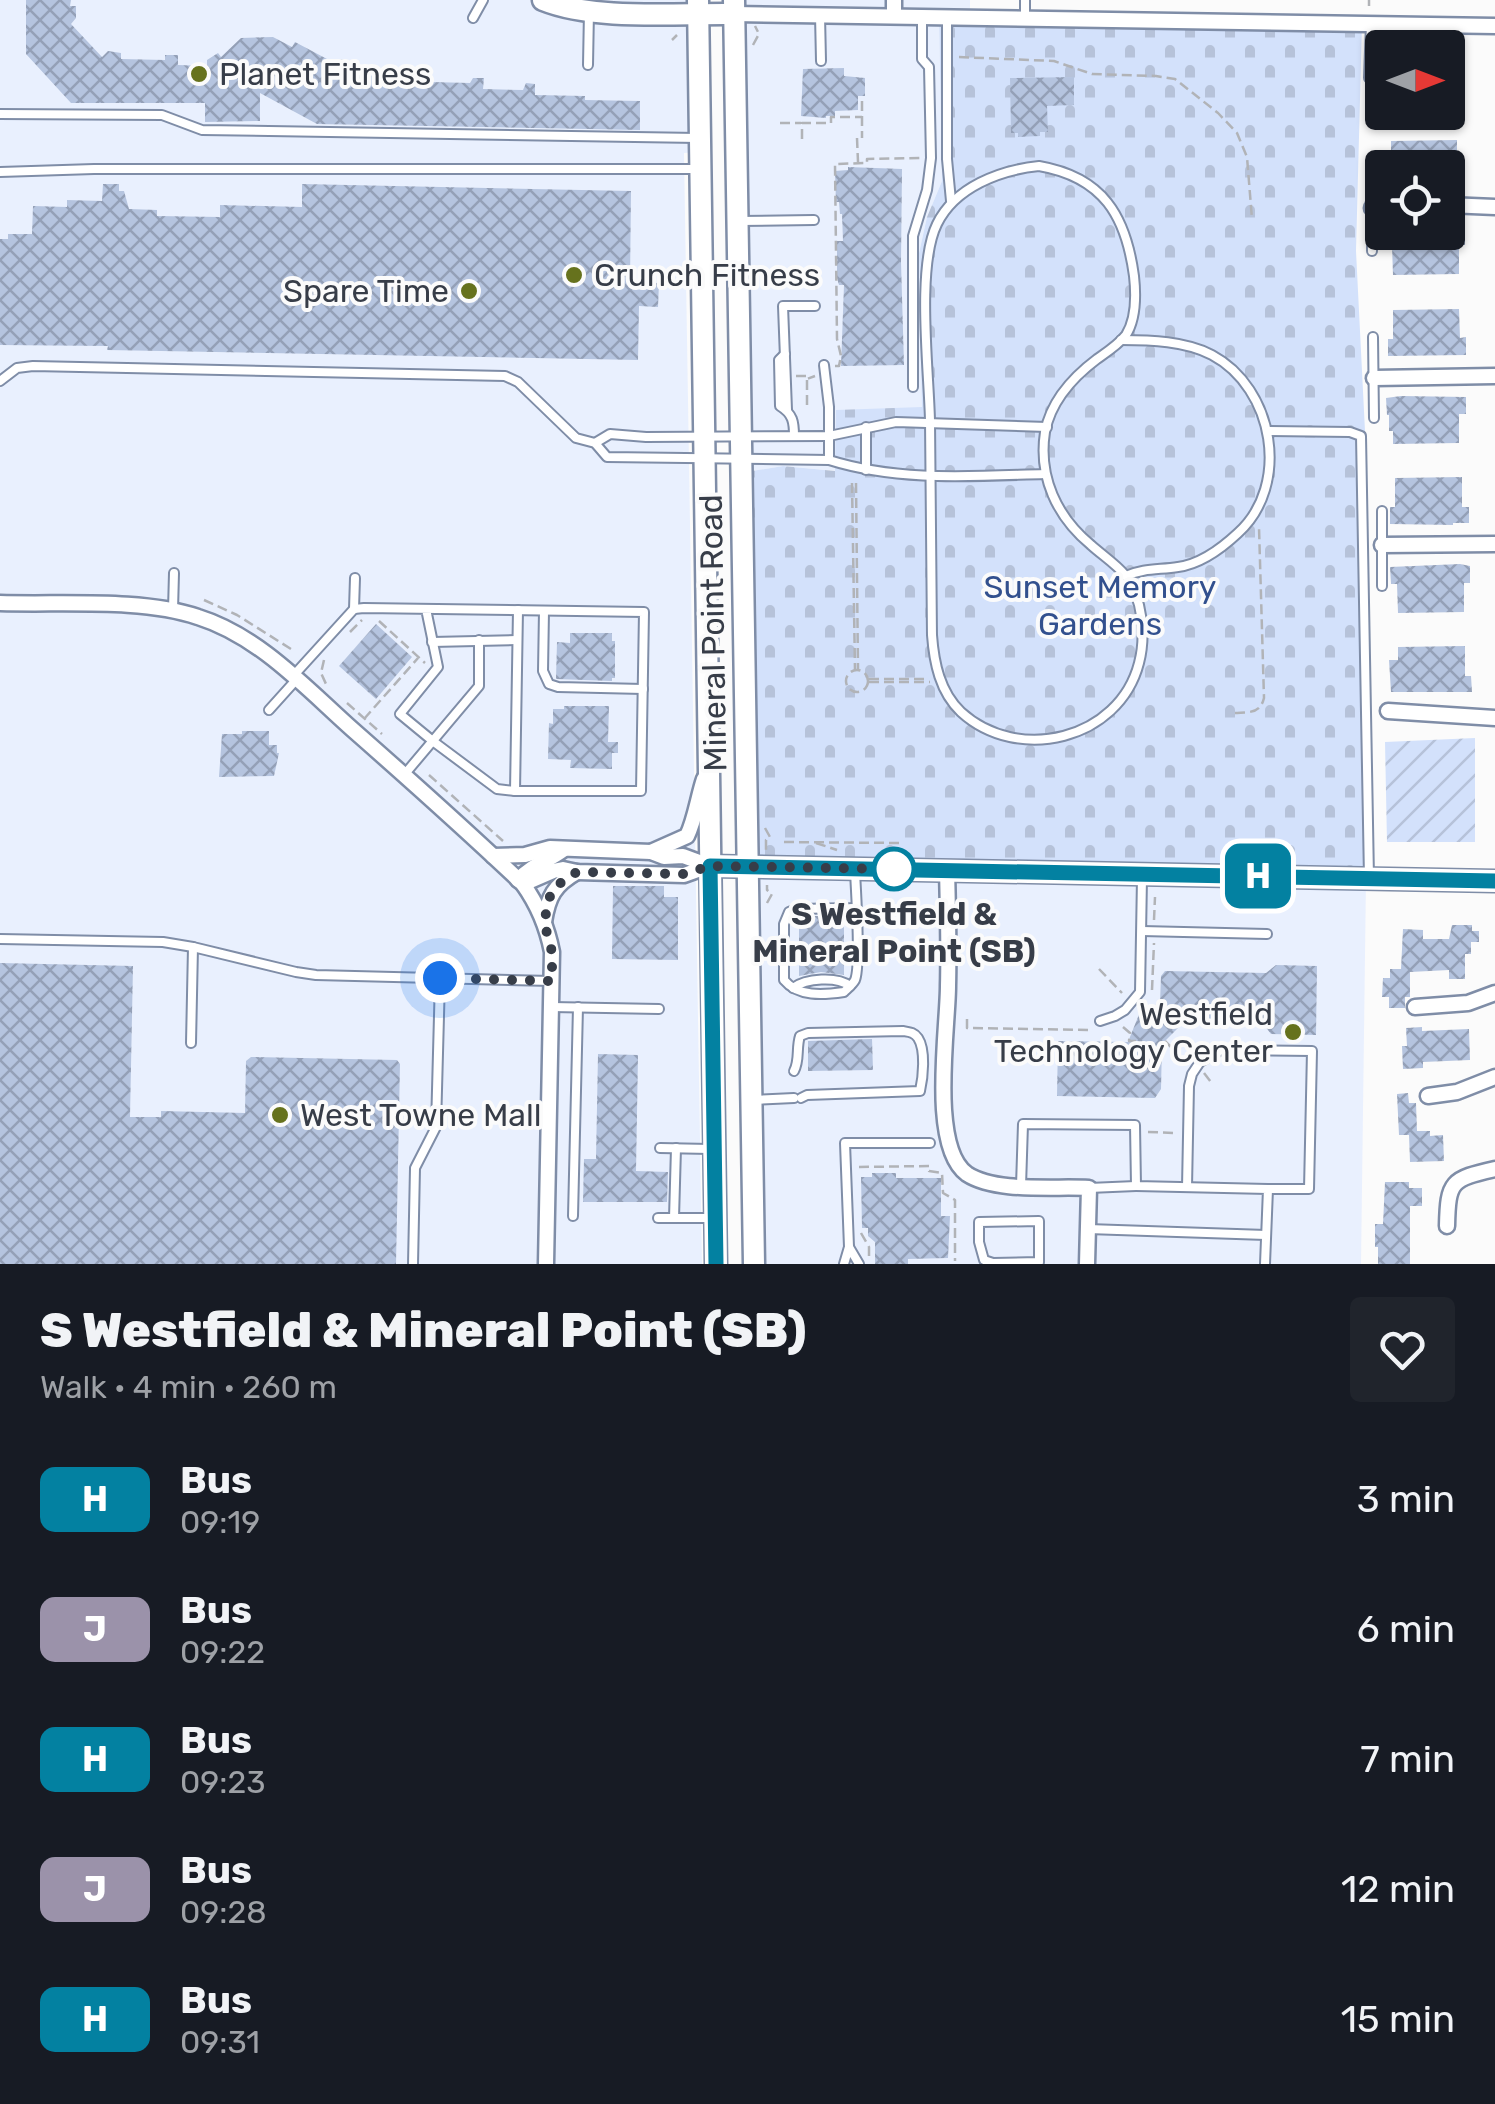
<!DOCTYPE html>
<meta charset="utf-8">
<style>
:root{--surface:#171b24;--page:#20242c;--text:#f1f3f6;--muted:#9ea1a6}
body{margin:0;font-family:Rubik,sans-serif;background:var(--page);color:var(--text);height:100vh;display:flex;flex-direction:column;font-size:38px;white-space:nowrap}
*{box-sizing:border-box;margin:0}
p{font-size:32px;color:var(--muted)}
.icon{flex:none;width:55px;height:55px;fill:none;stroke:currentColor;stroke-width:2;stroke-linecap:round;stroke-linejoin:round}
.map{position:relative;height:1264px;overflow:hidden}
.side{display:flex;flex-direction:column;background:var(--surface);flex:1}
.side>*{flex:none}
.badge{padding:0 20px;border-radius:15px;font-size:35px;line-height:65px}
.needle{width:65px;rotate:90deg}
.controls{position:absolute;left:1365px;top:30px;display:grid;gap:20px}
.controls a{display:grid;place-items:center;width:100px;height:100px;border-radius:10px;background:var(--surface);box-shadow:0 2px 8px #0004;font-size:50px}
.you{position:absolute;width:50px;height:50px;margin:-25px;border:8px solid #fff;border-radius:50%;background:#1a73e8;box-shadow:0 0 0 15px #1a73e833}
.map>.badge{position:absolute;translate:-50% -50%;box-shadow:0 0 0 5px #fff}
.round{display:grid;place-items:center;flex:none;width:105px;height:105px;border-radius:10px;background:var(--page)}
.summary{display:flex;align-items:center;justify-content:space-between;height:170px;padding:0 40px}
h1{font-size:48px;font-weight:800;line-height:75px}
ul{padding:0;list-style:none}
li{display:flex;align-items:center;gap:30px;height:130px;padding:0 40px}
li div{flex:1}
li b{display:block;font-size:38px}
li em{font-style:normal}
li .badge{min-width:110px;font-weight:700;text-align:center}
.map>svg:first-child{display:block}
</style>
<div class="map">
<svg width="1495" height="1264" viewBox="0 0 1495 1264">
<defs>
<pattern id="cemetery-stones" width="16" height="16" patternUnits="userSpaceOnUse" patternTransform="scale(2.5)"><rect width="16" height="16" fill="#d3e1fb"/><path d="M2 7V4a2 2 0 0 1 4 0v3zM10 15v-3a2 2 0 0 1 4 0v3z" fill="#b6c2d9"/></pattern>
<pattern id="garden-furrows" width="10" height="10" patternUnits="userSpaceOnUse" patternTransform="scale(2.5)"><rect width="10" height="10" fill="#d3e1fb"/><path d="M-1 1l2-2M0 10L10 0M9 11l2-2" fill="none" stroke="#b6c2d9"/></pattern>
<pattern id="building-cross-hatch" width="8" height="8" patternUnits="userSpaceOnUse" patternTransform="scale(2.5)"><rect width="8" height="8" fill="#b5c4df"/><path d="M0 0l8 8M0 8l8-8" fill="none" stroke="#94a0b7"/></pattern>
</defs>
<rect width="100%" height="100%" fill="#fbfbfb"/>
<g fill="#e9f0fe">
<polygon points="0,0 698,0 699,152 684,153 702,1264 0,1264"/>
<polygon points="734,0 970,0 970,16 939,17 942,181 927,217 919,253 923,407 836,471 783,466 740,473"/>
<polygon points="747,866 1366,878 1361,1264 754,1264"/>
</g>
<polygon fill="url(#cemetery-stones)" points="939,16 1362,23 1356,251 1365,431 1373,860 1366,878 747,866 740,473 783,466 835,471 836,410 922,407 919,253 927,217 942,181"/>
<polygon fill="url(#garden-furrows)" points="1475,738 1475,842 1387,842 1385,742"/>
<g fill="url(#building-cross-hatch)">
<polygon points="26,0 71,0 70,6 76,6 76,18 71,24 102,57 108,51 121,53 121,59 165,60 165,55 178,55 178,65 207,66 207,60 218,53 221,57 241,38 273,37 292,47 295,42 327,59 349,60 349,75 417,77 421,72 431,72 431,82 470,83 473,78 484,78 483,89 523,90 526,83 535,84 535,95 585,96 585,100 640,101 640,130 317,124 260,93 260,121 205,122 205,103 71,103 26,54"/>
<polygon points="1448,63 1464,63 1464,79 1458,79 1458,110 1448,110"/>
<polygon points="844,68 844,76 865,78 865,96 858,96 858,110 835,111 835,116 826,116 826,118 801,116 803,69"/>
<polygon points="1074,77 1074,105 1047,106 1048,132 1040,132 1040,136 1018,137 1018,133 1011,133 1010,78"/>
<polygon points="1457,140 1457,168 1391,168 1391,141"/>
<polygon points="848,167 902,169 901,262 904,365 841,366 844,285 839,285 837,278 837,241 843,241 842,214 840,214 839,202 836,202 835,171 848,170"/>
<polygon points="103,184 119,184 119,191 124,191 129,209 157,210 157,216 220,217 220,205 302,207 302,184 631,191 630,282 659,283 658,307 639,306 638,360 107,350 108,346 0,345 0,239 8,239 8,234 32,234 33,206 67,207 67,200 102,201"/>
<polygon points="1448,228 1465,228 1465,245 1459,245 1459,274 1393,275 1392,246 1385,246 1385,232 1448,232"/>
<polygon points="1459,309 1460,338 1466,337 1466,355 1388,356 1388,339 1393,339 1393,310"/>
<polygon points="1401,396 1466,397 1466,414 1459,414 1459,443 1393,444 1393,431 1389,431 1389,415 1387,415 1386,398"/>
<polygon points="1462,477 1462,507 1469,507 1469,523 1453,523 1453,525 1390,524 1390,507 1395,507 1395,478"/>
<polygon points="1460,564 1470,566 1470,583 1464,583 1464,612 1398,613 1397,584 1391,584 1390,567"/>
<polygon points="376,624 412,657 376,699 339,666"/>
<polygon points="570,633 612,633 612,641 615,641 615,678 612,678 612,681 556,679 557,642 570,643"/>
<polygon points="1465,646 1465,676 1471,676 1472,692 1391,692 1389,660 1398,660 1398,647"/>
<polygon points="564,706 609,706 608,742 618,742 618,753 612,753 612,769 570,768 571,760 548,759 549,723 553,724 553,709 564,709"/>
<polygon points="242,731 269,731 269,745 277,745 277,753 279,753 274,776 219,777 222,734 242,734"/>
<polygon points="613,886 664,886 664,897 678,897 678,960 612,959"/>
<polygon points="799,916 844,916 844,975 821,972 799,976"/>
<polygon points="1452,925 1472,925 1472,931 1479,931 1479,942 1471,942 1471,954 1465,954 1465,979 1449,979 1449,970 1410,972 1410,997 1405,997 1405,1008 1389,1008 1389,997 1382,997 1383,978 1390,978 1390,969 1401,969 1403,929 1423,930 1423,939 1449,939"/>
<polygon points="0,963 133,966 130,1117 161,1117 161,1111 245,1113 246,1061 251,1057 397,1060 400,1064 396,1264 0,1264"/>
<polygon points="1276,965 1317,966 1316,1035 1271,1034 1264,1025 1182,1024 1162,1044 1161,1089 1155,1098 1057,1096 1058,1041 1128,1042 1140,1012 1160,1003 1161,976 1165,971 1266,973"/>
<polygon points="1422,1027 1422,1031 1469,1029 1470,1060 1423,1062 1423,1068 1403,1069 1402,1046 1407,1046 1406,1028"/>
<polygon points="872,1039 873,1070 808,1071 808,1041"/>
<polygon points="598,1054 638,1055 636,1171 668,1172 667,1202 583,1202 584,1159 596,1159"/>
<polygon points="1408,1093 1409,1103 1416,1103 1417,1131 1430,1131 1430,1136 1443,1135 1444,1161 1410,1162 1409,1135 1399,1135 1397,1094"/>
<polygon points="872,1173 896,1173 896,1178 941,1178 941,1216 950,1216 948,1258 908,1259 908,1264 875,1264 875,1242 868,1236 868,1228 862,1228 861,1177 872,1177"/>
<polygon points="1385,1182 1409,1182 1409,1188 1422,1188 1422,1206 1410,1206 1410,1264 1378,1264 1378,1247 1375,1247 1375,1224 1383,1224"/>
</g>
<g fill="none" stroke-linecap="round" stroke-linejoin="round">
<g stroke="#7f8da7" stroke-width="12">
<g id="lane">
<polyline points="1025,0 1025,17"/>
<polyline points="820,15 821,61"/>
<polyline points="947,16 947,159 951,201"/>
<polyline points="473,18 483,0"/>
<polyline points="588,65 589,11"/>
<polyline points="1369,78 1371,24"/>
<polyline points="0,114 162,115 202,130 698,138"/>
<path d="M1039,166C1103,177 1126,216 1134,276C1136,294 1136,319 1126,335C1118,345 1107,352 1097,359C1073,377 1051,401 1045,432C1038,477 1057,517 1091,545C1102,555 1116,564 1125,575C1143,598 1146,636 1139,663C1119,740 1018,764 961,712C940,692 934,663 932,635C931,564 931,493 930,421C929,371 916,267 937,224C955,187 1000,170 1039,166Z"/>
<polyline points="0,172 94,169 699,169"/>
<polyline points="1372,178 1372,251"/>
<polyline points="738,221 814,220"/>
<polyline points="1373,337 1374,418"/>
<path d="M1121,340C1150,340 1186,341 1212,355C1274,388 1291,485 1238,533C1222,548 1201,564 1178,567C1159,570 1144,568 1126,576"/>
<path d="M785,354L779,360L780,406C793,414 794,422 794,436"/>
<polyline points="824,365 829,407 829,460"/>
<path d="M0,381L17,368L33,366L505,376L518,382L576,438L595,443L607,457L829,460C899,482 973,476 1045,474"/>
<polyline points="913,387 913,236 927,190 931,158 929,67 922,59 922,17"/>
<polyline points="787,410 783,306 815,306"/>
<polyline points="866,427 866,470"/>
<polyline points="1268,431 1350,432 1361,436 1369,878"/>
<polyline points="595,443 610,434 646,437 829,436 896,422 1047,427"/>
<polyline points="1382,511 1382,586"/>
<polyline points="354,609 355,578"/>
<polyline points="173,610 174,573"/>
<polyline points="544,611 543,671 549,684 558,687 643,689"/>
<polyline points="432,642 517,640"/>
<polyline points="294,675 354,609 364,608 644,612 641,791 515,791 497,789 434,742 400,714 438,667 426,609"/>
<polyline points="269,710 296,680"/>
<polyline points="404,775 479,686 479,640"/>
<polyline points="515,791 518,610"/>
<path d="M855,872C856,892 861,966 855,980C853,984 847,989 844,992C823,995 798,997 784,980V924L789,912L796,909L856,908"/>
<polyline points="1142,931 1267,934"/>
<polyline points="0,939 163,942 193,947 296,972 316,975 552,981"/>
<path d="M793,988C806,978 837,976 850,986"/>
<polyline points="552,1007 659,1009"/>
<polyline points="1100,1021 1115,1016 1125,1010 1140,992 1142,878"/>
<polyline points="191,1043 193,947"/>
<path d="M794,1071C800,1060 796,1048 800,1036L808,1033L903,1031C909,1032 914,1032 918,1038C926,1050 923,1078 920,1091L807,1095L801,1098"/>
<polyline points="753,1100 794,1098"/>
<polyline points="660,1148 710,1149"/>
<polyline points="1021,1186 1023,1124 1135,1125 1136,1186 1268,1189 1265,1264"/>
<polyline points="1187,1187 1189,1086 1192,1074 1200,1062 1221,1050 1312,1051 1309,1189 1268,1189"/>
<polyline points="1089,1188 1136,1186"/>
<polyline points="573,1216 578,1007"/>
<polyline points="658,1218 715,1218"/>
<polyline points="674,1218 676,1148"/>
<polygon points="1039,1221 1039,1262 993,1263 984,1260 979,1242 979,1222"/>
<polyline points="1088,1229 1266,1235"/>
<polyline points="849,1247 845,1143 930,1143"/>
<polyline points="413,1264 415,1168 436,1127 440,979"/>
<polyline points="844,1264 849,1247 859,1264"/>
</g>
</g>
<g stroke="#7f8da7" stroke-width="19">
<g id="street">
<polyline points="894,0 894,15"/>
<polyline points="734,14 1495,26"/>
<polyline points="1448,205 1495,207"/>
<polyline points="1372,208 1382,208"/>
<polyline points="1374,378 1495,376"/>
<polyline points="1382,545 1495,544"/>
<path d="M0,603C61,605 142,598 198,617C259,636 306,688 352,729C410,780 467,831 523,884C538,905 547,926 552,952L546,1264"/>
<polyline points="1388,711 1495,718"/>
<path d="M651,852L687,836C695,820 698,797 704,779"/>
<polyline points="493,856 525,855 550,848 651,852 664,857 683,856 710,866"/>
<path d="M947,870C948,908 949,947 948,986C948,1028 929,1147 967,1174C996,1193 1055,1186 1089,1188L1087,1264"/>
<path d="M518,880C533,864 547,862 563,850"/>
<polyline points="523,884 553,871 563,869 577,872 684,875 709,866"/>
<path d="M544,922C548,897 554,885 577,872"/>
<polyline points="1415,1007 1468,1003 1495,993"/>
<polyline points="1428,1096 1457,1092 1495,1077"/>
<path d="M1447,1226C1448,1181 1451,1179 1495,1169"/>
</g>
</g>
<g stroke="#7f8da7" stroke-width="25">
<g id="secondary">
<path d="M543,0C595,21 677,13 734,14"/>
<polyline points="698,0 716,1264"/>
<polyline points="734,0 754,1264"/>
<polyline points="710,866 1495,881"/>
</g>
</g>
<g stroke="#b1b3b7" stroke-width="2.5" stroke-dasharray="10 5" stroke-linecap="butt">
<polyline points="1369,6 1369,0"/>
<polyline points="672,40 677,35"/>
<polyline points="753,45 759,34 755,26"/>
<polyline points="959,57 1054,61 1092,74 1156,76 1175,79 1218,113 1237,133 1247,157 1252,219"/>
<polyline points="862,101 862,138"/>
<polyline points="780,123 801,123"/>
<polyline points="857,138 858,162"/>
<polyline points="802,139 802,123 831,123 831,117 862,117"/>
<polyline points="835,366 839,366 841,356 837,339 835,164 867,163 867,159 921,158"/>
<polyline points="796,376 807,376 807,379 815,376"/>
<polyline points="807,380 807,409"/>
<polyline points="852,483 855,670"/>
<polyline points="856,483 858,670"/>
<polyline points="204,600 237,615 291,649"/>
<polyline points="379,621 425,663"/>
<polyline points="350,632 362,620"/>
<polyline points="324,660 321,673 326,684"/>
<circle cx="857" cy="681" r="11"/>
<polyline points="869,679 926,679"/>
<polyline points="869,682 930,682"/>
<polyline points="347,703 382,734"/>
<path d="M1235,713C1249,712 1260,714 1264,698L1259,527"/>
<polyline points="364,719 418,658"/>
<polyline points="429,775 503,841"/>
<polyline points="765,828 770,837 766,840 766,852"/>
<polyline points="784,842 903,843"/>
<polyline points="816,843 837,850"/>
<polyline points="767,903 772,894 767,890 767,885"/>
<polyline points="1154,920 1155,897"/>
<polyline points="1099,969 1122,993"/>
<polyline points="1152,990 1154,943"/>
<polyline points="967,1019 967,1028 1093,1030"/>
<polyline points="1123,1027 1130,1033 1129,1041 1136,1041"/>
<polyline points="1165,1041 1185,1061"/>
<polyline points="1170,1046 1202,1047 1201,1048"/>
<polyline points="1204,1073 1211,1082"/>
<polyline points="1148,1132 1175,1133"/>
<polyline points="859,1167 929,1166 929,1171 942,1173 943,1193 955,1200 955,1261"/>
<polyline points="861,1233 869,1247 869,1258"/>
</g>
<use href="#lane" stroke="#fff" stroke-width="8"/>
<use href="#street" stroke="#fff" stroke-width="14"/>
<use href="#secondary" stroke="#fff" stroke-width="20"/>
</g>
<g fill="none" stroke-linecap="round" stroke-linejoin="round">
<g stroke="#fff" stroke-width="22">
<polyline id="line" points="716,1264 710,866 1495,881"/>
</g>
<use href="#line" stroke="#0381a1" stroke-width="15"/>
<polyline stroke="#373d48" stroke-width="10" stroke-dasharray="0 18" points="440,978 552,981 552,952 544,922 551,892 566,878 577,872 684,874 710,866 894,869"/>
</g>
<g fill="#66721d" stroke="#fbfbfb" stroke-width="4">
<circle cx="199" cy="74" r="10"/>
<circle cx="574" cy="275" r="10"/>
<circle cx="469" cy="291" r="10"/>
<circle cx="1293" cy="1032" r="10"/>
<circle cx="280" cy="1115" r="10"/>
</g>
<circle fill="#fff" stroke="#0381a1" stroke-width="5" cx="894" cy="869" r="20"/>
<g text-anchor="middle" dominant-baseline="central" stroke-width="8" stroke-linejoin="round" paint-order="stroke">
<g font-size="32" fill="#373d48" stroke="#fbfbfb" text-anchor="start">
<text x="219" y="74">Planet Fitness</text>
<text x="594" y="275">Crunch Fitness</text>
<text x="449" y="291" text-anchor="end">Spare Time</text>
<text x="1273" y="1014" text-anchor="end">Westfield<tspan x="1273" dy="37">Technology Center</tspan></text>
<text x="300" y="1115">West Towne Mall</text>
</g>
<g font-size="32" fill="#32508e" stroke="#fbfbfb">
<text x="1100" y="587">Sunset Memory<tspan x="1100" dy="37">Gardens</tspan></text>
</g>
<g font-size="32" fill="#373d48" stroke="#fbfbfb">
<text transform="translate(713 633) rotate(-91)">Mineral Point Road</text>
</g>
<g font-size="32" font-weight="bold" fill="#373d48" stroke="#fbfbfb">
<text x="894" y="914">S Westfield &amp;<tspan x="894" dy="37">Mineral Point (SB)</tspan></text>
</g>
</g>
</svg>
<div class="controls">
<a><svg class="needle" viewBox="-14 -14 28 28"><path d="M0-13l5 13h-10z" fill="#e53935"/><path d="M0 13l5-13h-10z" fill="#9ea1a6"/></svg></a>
<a><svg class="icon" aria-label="locate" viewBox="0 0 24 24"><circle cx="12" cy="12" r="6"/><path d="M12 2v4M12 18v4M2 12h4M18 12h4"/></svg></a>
</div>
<div class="you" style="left:440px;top:978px"></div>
<b class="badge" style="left:1258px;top:876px;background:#0381a1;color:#fff">H</b>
</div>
<section class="side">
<div class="summary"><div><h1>S Westfield &amp; Mineral Point (SB)</h1><p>Walk · 4 min · 260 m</p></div><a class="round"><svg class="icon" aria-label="heart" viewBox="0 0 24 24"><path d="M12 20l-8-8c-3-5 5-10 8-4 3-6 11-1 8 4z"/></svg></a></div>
<ul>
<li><span class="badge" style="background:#0381a1;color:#fff">H</span><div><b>Bus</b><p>09:19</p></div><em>3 min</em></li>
<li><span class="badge" style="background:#9b92aa;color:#fff">J</span><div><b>Bus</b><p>09:22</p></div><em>6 min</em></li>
<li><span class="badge" style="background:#0381a1;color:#fff">H</span><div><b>Bus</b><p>09:23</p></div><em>7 min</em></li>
<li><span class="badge" style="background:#9b92aa;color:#fff">J</span><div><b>Bus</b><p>09:28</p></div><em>12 min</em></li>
<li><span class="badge" style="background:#0381a1;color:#fff">H</span><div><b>Bus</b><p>09:31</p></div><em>15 min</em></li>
</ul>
</section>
